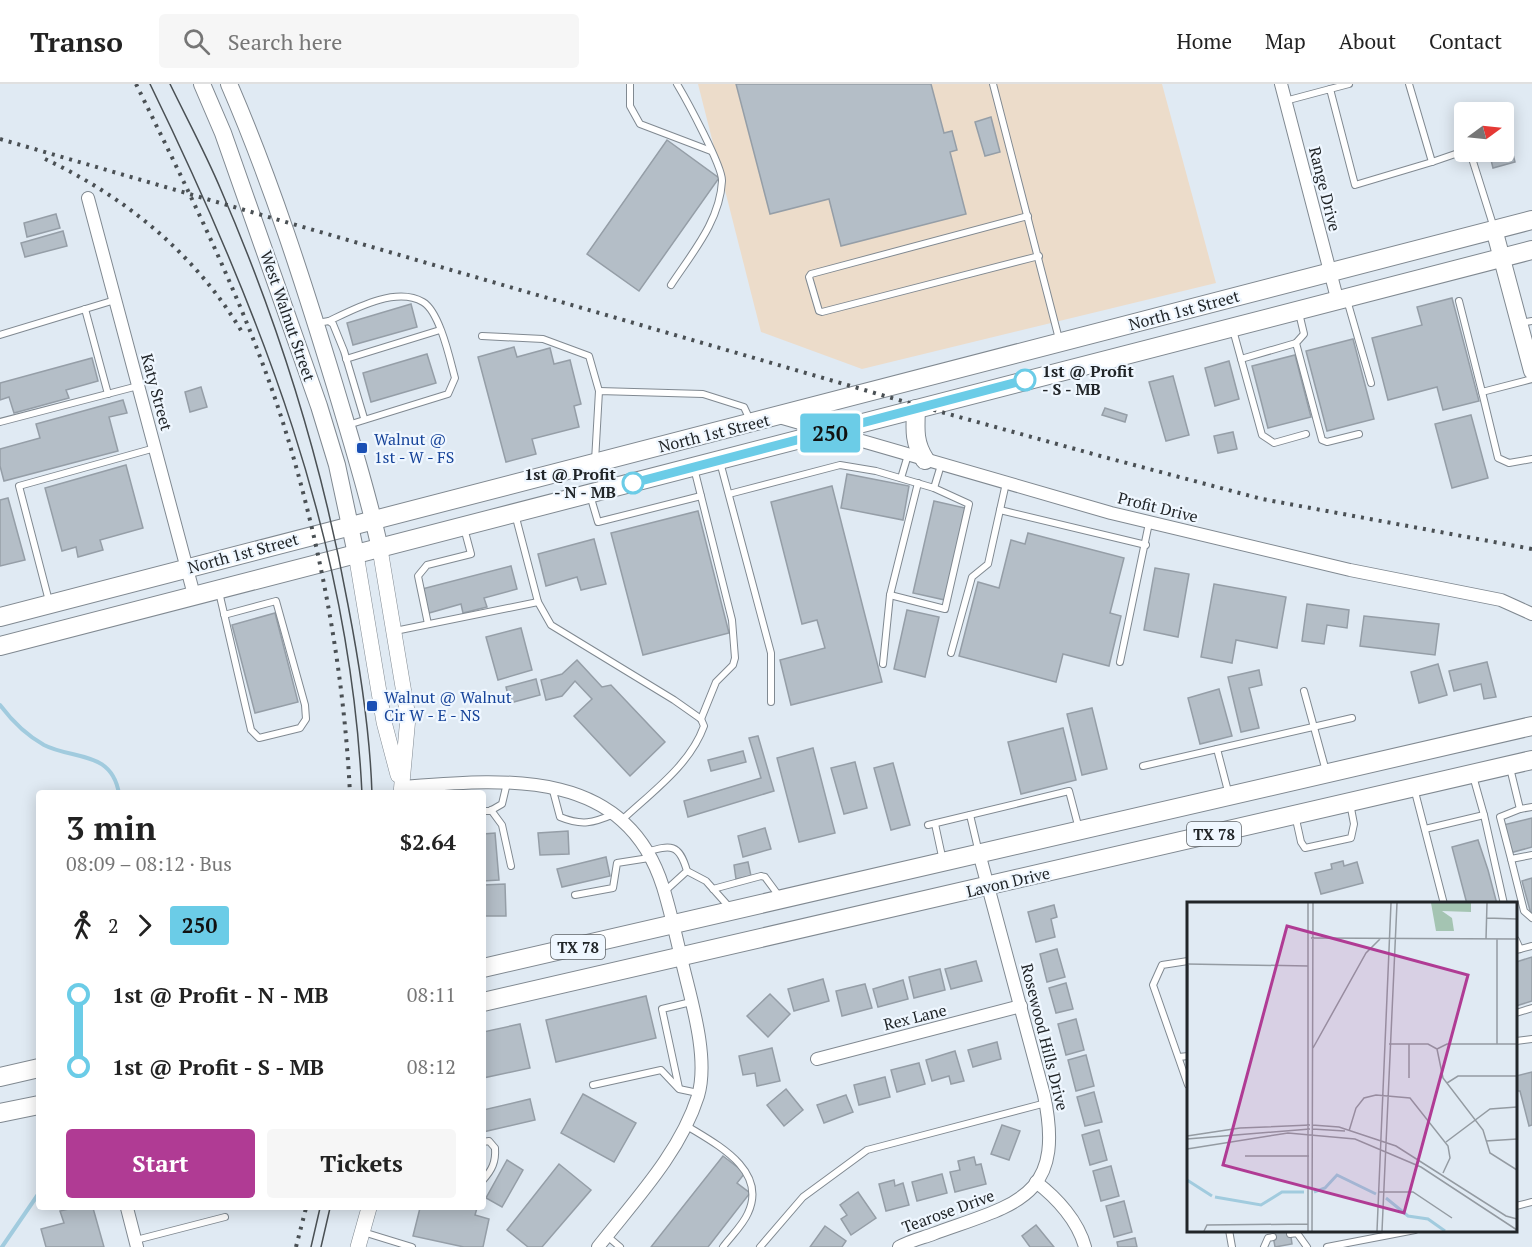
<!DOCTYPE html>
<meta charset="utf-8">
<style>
:root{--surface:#fff;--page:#f6f6f6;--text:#222;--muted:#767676;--line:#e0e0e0;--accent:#b03b94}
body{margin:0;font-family:"PT Serif",serif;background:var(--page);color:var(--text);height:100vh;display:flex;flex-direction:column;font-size:22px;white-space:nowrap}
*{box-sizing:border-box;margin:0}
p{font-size:20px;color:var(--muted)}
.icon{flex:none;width:33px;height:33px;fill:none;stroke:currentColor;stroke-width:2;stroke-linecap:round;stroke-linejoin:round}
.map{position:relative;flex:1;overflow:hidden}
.panel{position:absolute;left:36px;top:706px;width:450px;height:420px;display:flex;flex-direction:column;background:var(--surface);border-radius:6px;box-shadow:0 3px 15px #0003}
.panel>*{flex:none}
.badge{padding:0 12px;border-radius:4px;font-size:21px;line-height:39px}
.needle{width:39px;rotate:75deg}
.tools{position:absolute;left:1454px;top:18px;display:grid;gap:12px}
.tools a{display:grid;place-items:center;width:60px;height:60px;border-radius:6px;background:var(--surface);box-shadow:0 3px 15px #0003;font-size:30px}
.map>.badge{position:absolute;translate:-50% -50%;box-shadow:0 0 0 3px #fff}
.legs{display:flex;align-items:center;gap:9px;height:66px;padding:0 30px;font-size:20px}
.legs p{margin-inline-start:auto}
.summary{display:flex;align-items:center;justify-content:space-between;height:102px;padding:0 30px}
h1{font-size:33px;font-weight:600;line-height:45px}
.button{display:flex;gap:12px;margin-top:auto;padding:12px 30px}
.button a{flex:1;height:69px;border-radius:6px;background:var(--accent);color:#fff;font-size:24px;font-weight:600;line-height:69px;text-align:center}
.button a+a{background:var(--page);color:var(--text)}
ul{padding:0 30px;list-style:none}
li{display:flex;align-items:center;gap:21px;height:72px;font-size:22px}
li i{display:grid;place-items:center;width:9px;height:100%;margin:0 8px;background:currentColor}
li i::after{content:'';width:15px;height:15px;margin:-8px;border:4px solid;border-radius:50%;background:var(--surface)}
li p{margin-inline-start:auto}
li:first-child i{background:linear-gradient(#0000 50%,currentColor 0)}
li:last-child i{background:linear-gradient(currentColor 50%,#0000 0)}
header{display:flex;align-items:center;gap:36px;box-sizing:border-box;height:84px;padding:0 30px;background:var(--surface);border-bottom:2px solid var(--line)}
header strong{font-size:28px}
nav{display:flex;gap:33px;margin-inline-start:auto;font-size:21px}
.search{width:420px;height:54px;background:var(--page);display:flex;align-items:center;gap:15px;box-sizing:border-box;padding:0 21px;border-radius:6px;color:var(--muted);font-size:22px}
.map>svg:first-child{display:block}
</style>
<header>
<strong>Transo</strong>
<div class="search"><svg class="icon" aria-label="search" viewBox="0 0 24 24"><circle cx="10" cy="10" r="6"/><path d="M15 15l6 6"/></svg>Search here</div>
<nav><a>Home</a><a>Map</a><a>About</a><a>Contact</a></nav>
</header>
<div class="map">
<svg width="1532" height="1163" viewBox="0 0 1532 1163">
<rect width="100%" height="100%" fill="#e0eaf3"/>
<polygon fill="#ecdcca" points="698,0 1162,0 1216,199 862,285 761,248"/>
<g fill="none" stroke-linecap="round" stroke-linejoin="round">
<g stroke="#a1cbde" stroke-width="4">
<path d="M0,621C12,637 26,651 44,661C73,676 112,666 119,710"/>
<polyline points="2,1163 39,1109"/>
</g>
</g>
<g fill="#b4bec7" stroke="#959ea7" stroke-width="1.5">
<polygon points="736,0 931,0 944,49 952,47 957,66 950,68 966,130 841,162 829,115 770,130"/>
<polygon points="1503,31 1515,78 1493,84 1489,68 1503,68"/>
<polygon points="991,33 1000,68 985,72 975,38"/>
<polygon points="667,56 719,94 639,207 587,170"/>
<polygon points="56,130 60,144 27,153 24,139"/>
<polygon points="63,147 67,162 25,173 21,159"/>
<polygon points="1452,214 1479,317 1443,326 1437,303 1388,316 1372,254 1422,241 1417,223"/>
<polygon points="411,220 417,243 353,261 347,239"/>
<polygon points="1353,255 1374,335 1327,347 1306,267"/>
<polygon points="514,263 517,273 550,264 554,280 570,276 581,320 574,322 579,343 532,355 536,370 506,378 478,273"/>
<polygon points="427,270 436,299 371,318 363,289"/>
<polygon points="1295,271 1311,333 1268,344 1252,282"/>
<polygon points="92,274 98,297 66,306 69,314 14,329 9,313 0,316 0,299"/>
<polygon points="1229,277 1239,315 1215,322 1205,284"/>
<polygon points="1173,292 1189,351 1166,357 1149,298"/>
<polygon points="201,303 207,323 190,328 185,308"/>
<polygon points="123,316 127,329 109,333 118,367 4,397 0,382 0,365 40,354 36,340"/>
<polygon points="1105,324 1127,331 1125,338 1102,331"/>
<polygon points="1471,331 1488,394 1452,404 1435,340"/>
<polygon points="1233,348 1237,365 1218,369 1214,352"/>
<polygon points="126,381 143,444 100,456 103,466 78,473 76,463 62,467 45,404"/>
<polygon points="847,390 909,402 903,436 841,424"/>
<polygon points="832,402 882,598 791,621 780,576 825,564 817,536 802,540 771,418"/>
<polygon points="8,414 25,476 0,482 0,416"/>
<polygon points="934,417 965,424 945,516 913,509"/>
<polygon points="698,427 729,549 643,571 611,449"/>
<polygon points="1028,449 1124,474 1110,529 1121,532 1109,582 1063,570 1056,598 959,572 978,498 999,504 1011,456 1025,460"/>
<polygon points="594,455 606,500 581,506 577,493 546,502 538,470"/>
<polygon points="511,482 517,505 484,514 487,523 463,529 461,520 429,529 422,505"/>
<polygon points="1155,484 1189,490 1178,553 1144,546"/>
<polygon points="1214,500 1286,513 1277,564 1236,556 1232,579 1201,573"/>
<polygon points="1307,520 1349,526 1347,544 1327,541 1324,560 1302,557"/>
<polygon points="907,526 939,533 925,593 894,585"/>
<polygon points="275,529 298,618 255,629 232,541"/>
<polygon points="1364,532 1439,540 1435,571 1360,562"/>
<polygon points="521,544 532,586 498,596 486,553"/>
<polygon points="577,576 602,603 611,601 665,658 630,692 574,632 592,615 575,597 562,612 546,616 541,596 562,590"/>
<polygon points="1487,578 1496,613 1484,615 1481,600 1454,607 1449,587"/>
<polygon points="1438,580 1447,611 1419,619 1411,588"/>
<polygon points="1259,586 1262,601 1249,604 1259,644 1241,648 1228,593"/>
<polygon points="536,595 540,611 510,619 506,603"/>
<polygon points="1219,605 1232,652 1200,660 1188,614"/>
<polygon points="1092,624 1107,685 1082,691 1067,630"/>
<polygon points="1063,644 1076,696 1021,710 1008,658"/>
<polygon points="758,652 774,707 688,733 684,717 761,694 749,654"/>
<polygon points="813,664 835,749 799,758 777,674"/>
<polygon points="743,667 746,678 711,687 708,676"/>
<polygon points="855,678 867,724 844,730 831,684"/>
<polygon points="893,679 910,741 891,746 874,684"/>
<polygon points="1532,734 1532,763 1510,769 1503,741"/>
<polygon points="765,744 771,765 743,773 738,752"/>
<polygon points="568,747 569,770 540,771 538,749"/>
<polygon points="495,749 499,796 483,797 483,750"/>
<polygon points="1478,756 1488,786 1497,820 1467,820 1452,763"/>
<polygon points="606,773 610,792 562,803 557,785"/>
<polygon points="1343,777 1344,782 1357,778 1363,799 1321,810 1315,789 1332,785 1331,780"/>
<polygon points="748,778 751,792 736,795 734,781"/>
<polygon points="1532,794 1532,830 1531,830 1522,797"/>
<polygon points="505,800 506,832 483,832 483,801"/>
<polygon points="1054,821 1057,833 1051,835 1055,853 1036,858 1028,828"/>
<polygon points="1057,865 1065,893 1047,898 1040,870"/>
<polygon points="1532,873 1532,917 1516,922 1516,878"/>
<polygon points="976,877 982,897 951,905 945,885"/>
<polygon points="940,885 945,906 914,914 909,893"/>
<polygon points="823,895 829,917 794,927 788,905"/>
<polygon points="903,896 908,915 878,923 873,905"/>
<polygon points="1066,899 1073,925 1056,929 1049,904"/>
<polygon points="865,900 872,924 842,932 836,907"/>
<polygon points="770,910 790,930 768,953 747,932"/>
<polygon points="646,912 656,954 556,978 546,936"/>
<polygon points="1076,935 1084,966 1066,971 1058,940"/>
<polygon points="520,940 530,984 483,994 483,948"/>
<polygon points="997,958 1001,975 973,983 968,966"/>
<polygon points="772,964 780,997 757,1002 755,989 743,991 739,972"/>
<polygon points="955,967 964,997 951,1000 949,992 932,997 926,976"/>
<polygon points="1086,971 1094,1002 1076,1007 1068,976"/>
<polygon points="919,979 925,1000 897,1008 891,986"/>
<polygon points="1532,988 1532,1041 1529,1042 1520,1007 1517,1007 1516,992"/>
<polygon points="885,993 890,1013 859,1021 854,1001"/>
<polygon points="786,1005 803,1026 784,1042 767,1021"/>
<polygon points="1094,1008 1102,1038 1085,1042 1077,1013"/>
<polygon points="583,1010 636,1039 614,1078 561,1049"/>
<polygon points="846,1011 853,1028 824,1039 817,1021"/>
<polygon points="530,1015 535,1036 483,1048 483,1026"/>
<polygon points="1002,1041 1020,1047 1009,1076 991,1070"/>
<polygon points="1099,1046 1107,1076 1090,1081 1082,1051"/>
<polygon points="723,1072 745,1089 737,1099 750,1109 708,1163 651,1163"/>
<polygon points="974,1073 976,1081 981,1080 986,1100 955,1108 950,1088 960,1086 958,1077"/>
<polygon points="507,1076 523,1086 502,1123 486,1114"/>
<polygon points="559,1080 591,1106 542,1163 528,1163 507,1146"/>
<polygon points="1111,1082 1119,1112 1101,1117 1093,1087"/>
<polygon points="942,1090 947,1109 917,1117 912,1098"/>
<polygon points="894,1096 895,1102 903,1099 909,1121 886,1127 879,1100"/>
<polygon points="858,1108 876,1134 851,1151 841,1135 847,1131 840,1121"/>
<polygon points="1124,1117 1132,1148 1114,1153 1106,1122"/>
<polygon points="73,1124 93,1124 104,1163 46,1163 41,1145 64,1139 60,1127"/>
<polygon points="420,1124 477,1124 475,1131 489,1135 483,1163 464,1163 413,1152"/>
<polygon points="1036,1141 1054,1163 1030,1163 1022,1152"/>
<polygon points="825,1142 846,1157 842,1163 810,1163"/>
<polygon points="1272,1146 1290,1146 1292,1160 1275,1163"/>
<polygon points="1135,1154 1137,1163 1118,1163 1117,1158"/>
</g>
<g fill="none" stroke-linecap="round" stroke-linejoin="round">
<g stroke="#808991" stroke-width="8">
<g id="service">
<polyline points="630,0 630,22 640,40 711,67"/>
<polyline points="993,0 1059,255"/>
<polyline points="1409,0 1432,78 1464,67"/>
<polyline points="1330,5 1349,0"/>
<polyline points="1285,17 1330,5 1355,101 1432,78"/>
<polyline points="1470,68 1494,144"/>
<polyline points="1028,132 811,190 809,193 819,227 822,228 1039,172"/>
<path d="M671,201C692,169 720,137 722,97C723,83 686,15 677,0"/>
<polyline points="1347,216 1371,299"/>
<polyline points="1459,217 1482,308 1532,295"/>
<polyline points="85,225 108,310"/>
<polyline points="1299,229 1304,250 1296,259 1322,356 1327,358 1359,350"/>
<path d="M329,237C354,225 396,202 423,218C440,228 450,276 455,294L448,310L348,341"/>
<polyline points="317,239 329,237 333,240 344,267 364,334"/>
<polyline points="1520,239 1532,237"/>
<polyline points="1233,246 1262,351 1274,359 1306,350"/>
<polyline points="0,251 115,216"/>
<polyline points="482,252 543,255 589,272 599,307"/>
<polyline points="346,275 440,246"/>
<polyline points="1241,275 1296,259"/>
<polyline points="1482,308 1498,374 1509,379 1532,375"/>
<polyline points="0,338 138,302"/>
<polyline points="595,377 599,307 703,310 744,323 750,336"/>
<polyline points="720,378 771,569 771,618"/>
<polyline points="694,384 732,536 735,574 733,581 716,598 701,635"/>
<polyline points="901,394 908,371"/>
<polyline points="934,404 941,381"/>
<polyline points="729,410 840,381 876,387 934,404 969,420 945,525 890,511"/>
<polyline points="590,411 598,438 701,412"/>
<polyline points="1000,426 1146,461"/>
<path d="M515,430L538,518L551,541L674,616L701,635L704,642C690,681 652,708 622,736"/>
<polyline points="219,508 251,646 259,654 300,644 306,635 305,621 276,517 224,531"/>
<polyline points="49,517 19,402 155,364"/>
<polyline points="428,540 418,492 427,481 471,470 464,444"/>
<polyline points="395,547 538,518"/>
<polyline points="951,569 972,493 988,480 1006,399"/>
<polyline points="1120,578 1149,439"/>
<polyline points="883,580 890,511 918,399"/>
<polyline points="1304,607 1326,687"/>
<polyline points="1217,665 1352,634"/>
<polyline points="1143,682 1217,665 1229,711"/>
<polyline points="1510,684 1520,725 1532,723"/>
<path d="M552,703L560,733C582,742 593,739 614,730"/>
<polyline points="1414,704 1444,820"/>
<polyline points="491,726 502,741 511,782"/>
<polyline points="483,727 490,727 502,720 507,699"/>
<polyline points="970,731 979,769"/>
<polyline points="1295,731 1301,758 1305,764 1351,754 1354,740 1350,719"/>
<polyline points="1484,731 1504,820"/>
<polyline points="935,740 943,777"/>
<polyline points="928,741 1069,707 1079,745"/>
<polyline points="1425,745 1484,731 1473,692"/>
<path d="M646,768C671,761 679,759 687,787L665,807"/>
<polyline points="1532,771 1511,775 1524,827 1532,834"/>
<polyline points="1511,775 1500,733 1520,725"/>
<polyline points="687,787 706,797 731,825"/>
<polyline points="713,805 761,792 765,793 779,812"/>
<polyline points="575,811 613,804 617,779 649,774"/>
<polyline points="1516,856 1520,865"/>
<polyline points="1516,866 1532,862"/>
<polyline points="1188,877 1162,881 1153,901 1188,1001"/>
<polyline points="1516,929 1532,924"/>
<polyline points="1516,957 1532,955"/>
<polyline points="1179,973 1188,972"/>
<polyline points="593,1001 661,986 679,1005 698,1009"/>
<polyline points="679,1004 662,925 691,918"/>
<path d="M687,1042C716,1060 768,1086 748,1129C743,1141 731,1152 723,1163"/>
<path d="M483,1058L489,1057L495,1064C496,1078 492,1086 483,1096"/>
<polyline points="1516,1122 1532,1118"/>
<polyline points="1229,1146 1232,1163"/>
<polyline points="363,1148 412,1163"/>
<polyline points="1290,1150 1297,1149 1307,1163"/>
<polyline points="607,1152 620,1163"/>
<polyline points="136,1156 225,1133"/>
<polyline points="760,1163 803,1113 867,1066 1046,1019"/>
<polyline points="1264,1163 1268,1154 1273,1153"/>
<polyline points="1327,1163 1415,1146"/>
</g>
</g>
<g stroke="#808991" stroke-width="14">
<g id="minor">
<polyline points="1281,0 1338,218"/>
<polyline points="88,114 194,511"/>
<polyline points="779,333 1111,429 1350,486 1501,516 1532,530"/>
<path d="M401,703C503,695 625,682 663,803C671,829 677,856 683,882C692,919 709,975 698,1012C680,1069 634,1117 598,1163"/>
<polyline points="817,975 1021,922"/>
<path d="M1036,1098C1057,1114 1078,1137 1085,1163"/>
<polyline points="127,1124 137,1163"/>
<path d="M899,1163C909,1157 922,1154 933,1150C1015,1120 1066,1115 1044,1011L979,769"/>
</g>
</g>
<g stroke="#808991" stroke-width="16">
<g id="tertiary">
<polyline points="380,465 408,633 401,710"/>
<polyline points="356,470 384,638 398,691"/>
<polyline points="358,1163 369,1124"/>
</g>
</g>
<g stroke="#808991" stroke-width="18">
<g id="secondary">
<polyline points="202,0 223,49 319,322 337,381 356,470"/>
<path d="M229,0C271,97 304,200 335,302C351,356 368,409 380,465"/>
<polyline points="1494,145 1532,287"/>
</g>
</g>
<g stroke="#808991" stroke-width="20">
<g id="primary">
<path d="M916,325C915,346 914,359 925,376"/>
<polyline points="0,533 1532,136"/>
<polyline points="0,562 1532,166"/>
<polyline points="483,884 1532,642"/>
<polyline points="483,918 1532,676"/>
<polyline points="0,993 39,984"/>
<polyline points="0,1029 39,1021"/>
</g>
</g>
<use href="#service" stroke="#fff" stroke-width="6"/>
<use href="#minor" stroke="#fff" stroke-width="12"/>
<use href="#tertiary" stroke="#fff" stroke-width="15"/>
<use href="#secondary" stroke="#fff" stroke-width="16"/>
<use href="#primary" stroke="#fff" stroke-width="18"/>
<g stroke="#4a5054" stroke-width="1.5">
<path d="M150,0C260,226 350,455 362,710"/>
<path d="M170,0C187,35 206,70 221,106C279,240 322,378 348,521C360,583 370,646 372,710"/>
<polyline points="311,1163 320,1124"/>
<polyline points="321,1163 330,1124"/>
</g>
<g stroke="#4a5054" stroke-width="4" stroke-dasharray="3 6" stroke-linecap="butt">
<path d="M136,0C191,112 248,226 285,345C321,462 344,587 350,710"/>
<polyline points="0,55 923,323 1104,373 1262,415 1532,465"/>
<path d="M45,75C126,113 196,171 242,248"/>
<polyline points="296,1163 306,1124"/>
</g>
</g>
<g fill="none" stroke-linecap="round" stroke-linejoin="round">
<g stroke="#fff" stroke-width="14">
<polyline id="line-1" points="633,399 1025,296"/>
</g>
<use href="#line-1" stroke="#6bcce7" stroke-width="9"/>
</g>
<g fill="#fff" stroke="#6bcce7" stroke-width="3">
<circle cx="1025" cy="296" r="10"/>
<circle cx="633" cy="399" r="10"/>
</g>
<g fill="#1a4fb4" stroke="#eff7ff" stroke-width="2">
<rect x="356" y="358" width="12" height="12" rx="3"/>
<rect x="366" y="616" width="12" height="12" rx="3"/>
</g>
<g text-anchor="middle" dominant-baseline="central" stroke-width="4.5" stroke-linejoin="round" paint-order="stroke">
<g fill="#eff7ff" stroke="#5f6468" stroke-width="1.5">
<rect x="1187" y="738" width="54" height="24" rx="4.5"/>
<rect x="551" y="851" width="54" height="24" rx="4.5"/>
</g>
<g font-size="15" font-weight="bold" fill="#212528">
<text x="1214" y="750">TX 78</text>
<text x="578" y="863">TX 78</text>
</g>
<g font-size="16" fill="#212528" stroke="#eff7ff">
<text transform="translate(1325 105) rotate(76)">Range Drive</text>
<text transform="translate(1184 226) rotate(-15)">North 1st Street</text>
<text transform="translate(288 232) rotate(71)">West Walnut Street</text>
<text transform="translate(157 308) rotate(75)">Katy Street</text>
<text transform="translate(714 349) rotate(-14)">North 1st Street</text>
<text transform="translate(1158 423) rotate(14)">Profit Drive</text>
<text transform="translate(243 469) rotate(-15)">North 1st Street</text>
<text transform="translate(1008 798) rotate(-13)">Lavon Drive</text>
<text transform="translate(915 933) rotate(-14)">Rex Lane</text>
<text transform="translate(1045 953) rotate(76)">Rosewood Hills Drive</text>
<text transform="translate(948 1127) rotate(-20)">Tearose Drive</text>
</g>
<g font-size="16" font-weight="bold" fill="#212528" stroke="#eff7ff" text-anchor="start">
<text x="1042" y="287">1st @ Profit<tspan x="1042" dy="18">- S - MB</tspan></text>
<text x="616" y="390" text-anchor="end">1st @ Profit<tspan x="616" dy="18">- N - MB</tspan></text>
</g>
<g font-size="16" fill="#164399" stroke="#eff7ff" text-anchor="start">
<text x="374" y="355">Walnut @<tspan x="374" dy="18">1st - W - FS</tspan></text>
<text x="384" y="613">Walnut @ Walnut<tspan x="384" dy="18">Cir W - E - NS</tspan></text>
</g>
</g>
<g transform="translate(1187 818)">
<rect width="330" height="330" fill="#e0eaf3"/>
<path d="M244,1H284V10L255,9L265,16L267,29H249Z" fill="#a4c4b2"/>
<path fill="none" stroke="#a1cbde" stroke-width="3" d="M0,278L25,294M127,290L138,286L150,273L189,292M28,295L74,303L95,290H117M199,296L221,314L241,317L258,329"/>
<path fill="none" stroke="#949ba2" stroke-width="1.5" d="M121,1V329M300,16L330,17M124,36L330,37M299,37L300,1M310,37V142M0,62L121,64M202,142H241L250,147M126,146L179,51L193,37M250,147L256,176L296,228L303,251L330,268M250,147L260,142H330M222,176V142M260,181L271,174H330M125,223L152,225L209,244L319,314L330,317M125,227L158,229M162,229L169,206L177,196L189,193L223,196L261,244L263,256L256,271M0,234L53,226L123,223M0,235L1,62M0,237L123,227M299,239L330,237M259,240L303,207L330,205M0,247L101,231L168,237L234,265L330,328M58,254H122M191,290H226L265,316M17,329L20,323L121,322M125,329L126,1M190,329L204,1M195,329L210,1"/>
<path fill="#b03b94" fill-opacity="0.15" stroke="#b03b94" stroke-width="3" d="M100,24L281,73L217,311L36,263Z"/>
<rect width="330" height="330" fill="none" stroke="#212528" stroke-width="3"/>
</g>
</svg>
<div class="tools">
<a><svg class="needle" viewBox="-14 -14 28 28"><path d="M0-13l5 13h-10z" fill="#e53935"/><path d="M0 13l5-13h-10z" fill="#767676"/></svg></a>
</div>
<b class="badge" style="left:830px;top:349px;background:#6bcce7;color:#111">250</b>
<section class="panel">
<div class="summary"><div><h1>3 min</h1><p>08:09 – 08:12 · Bus</p></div><b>$2.64</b></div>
<div class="legs"><svg class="icon" aria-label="walk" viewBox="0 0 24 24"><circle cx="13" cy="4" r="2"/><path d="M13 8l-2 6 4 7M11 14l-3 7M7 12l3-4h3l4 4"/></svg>2<svg class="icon" aria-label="forward" viewBox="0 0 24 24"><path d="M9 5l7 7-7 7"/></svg><b class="badge" style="background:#6bcce7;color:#111">250</b></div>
<ul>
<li><i style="color:#6bcce7"></i><b>1st @ Profit - N - MB</b><p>08:11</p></li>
<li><i style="color:#6bcce7"></i><b>1st @ Profit - S - MB</b><p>08:12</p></li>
</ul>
<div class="button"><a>Start</a><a>Tickets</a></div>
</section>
</div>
